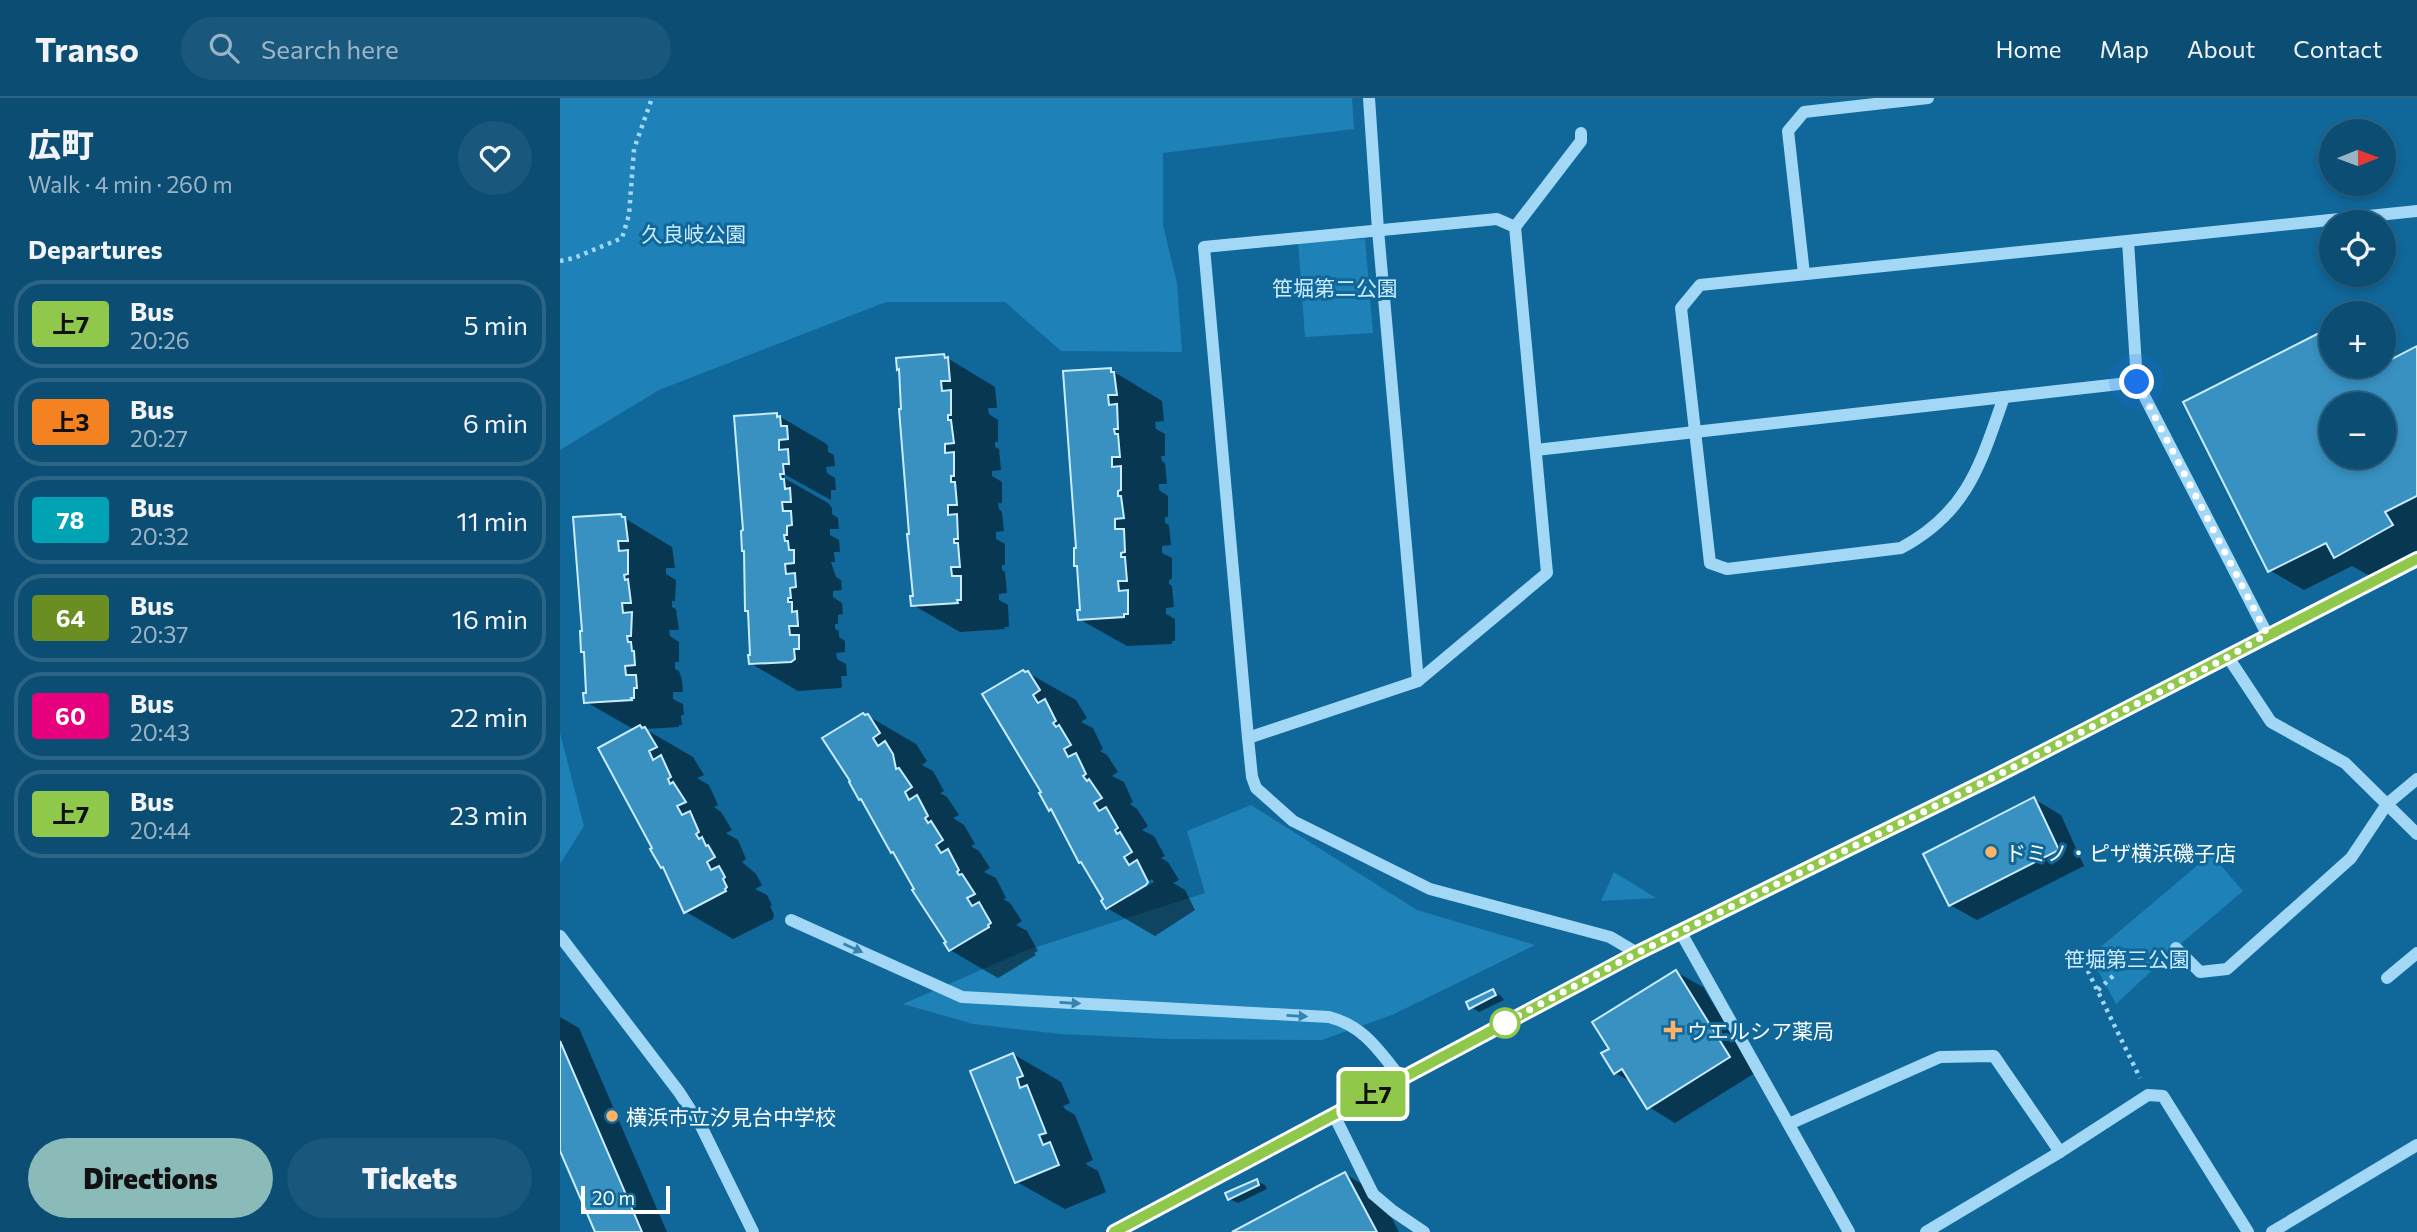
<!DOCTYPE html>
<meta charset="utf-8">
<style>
:root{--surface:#0c4d74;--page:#1a577c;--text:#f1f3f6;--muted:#9ab4c5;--line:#2c6486;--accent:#8bbbb9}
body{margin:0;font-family:Commissioner,"Noto Sans JP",sans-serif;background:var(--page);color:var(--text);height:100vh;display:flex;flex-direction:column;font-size:26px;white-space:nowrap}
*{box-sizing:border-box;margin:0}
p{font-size:23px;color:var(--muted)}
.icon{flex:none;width:38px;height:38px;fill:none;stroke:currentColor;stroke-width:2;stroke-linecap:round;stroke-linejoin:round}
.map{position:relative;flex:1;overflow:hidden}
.side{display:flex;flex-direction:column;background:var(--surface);width:560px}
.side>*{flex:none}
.badge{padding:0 14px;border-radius:5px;font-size:24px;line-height:46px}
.needle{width:46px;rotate:89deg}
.buttons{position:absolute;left:1759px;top:21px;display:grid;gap:14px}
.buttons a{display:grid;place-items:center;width:77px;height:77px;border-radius:50%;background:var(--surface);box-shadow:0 4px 10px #0003,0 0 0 2px var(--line);font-size:35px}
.scale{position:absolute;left:21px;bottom:18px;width:89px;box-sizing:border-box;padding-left:7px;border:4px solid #fff;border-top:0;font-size:19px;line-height:24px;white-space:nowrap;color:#fff;-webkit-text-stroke:5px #10679a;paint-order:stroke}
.you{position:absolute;width:35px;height:35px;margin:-18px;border:5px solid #fff;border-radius:50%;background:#1a73e8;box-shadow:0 0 0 10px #1a73e833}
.map>.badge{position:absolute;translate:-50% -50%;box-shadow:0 0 0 4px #fff}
h2{padding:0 28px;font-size:26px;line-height:63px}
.round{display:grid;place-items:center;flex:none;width:74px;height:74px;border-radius:37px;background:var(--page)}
.head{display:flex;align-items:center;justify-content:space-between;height:119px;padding:0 28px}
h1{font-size:33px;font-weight:800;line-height:52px}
.action{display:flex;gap:14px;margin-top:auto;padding:14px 28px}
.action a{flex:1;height:80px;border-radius:42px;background:var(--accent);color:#111;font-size:28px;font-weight:800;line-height:80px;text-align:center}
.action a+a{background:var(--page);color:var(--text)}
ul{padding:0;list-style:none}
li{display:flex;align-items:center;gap:21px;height:88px;margin:0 14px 10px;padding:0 14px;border:4px solid var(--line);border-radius:28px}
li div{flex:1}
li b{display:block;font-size:26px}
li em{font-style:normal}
li .badge{min-width:77px;font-weight:700;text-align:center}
header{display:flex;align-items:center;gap:42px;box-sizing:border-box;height:98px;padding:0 35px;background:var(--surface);border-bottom:2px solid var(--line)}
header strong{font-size:33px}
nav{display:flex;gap:38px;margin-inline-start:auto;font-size:24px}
.search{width:490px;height:63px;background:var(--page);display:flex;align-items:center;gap:18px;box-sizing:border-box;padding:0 24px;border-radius:38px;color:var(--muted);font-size:26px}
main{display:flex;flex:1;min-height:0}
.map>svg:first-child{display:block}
</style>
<header>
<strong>Transo</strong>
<div class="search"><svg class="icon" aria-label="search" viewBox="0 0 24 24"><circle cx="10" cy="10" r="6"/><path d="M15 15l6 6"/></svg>Search here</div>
<nav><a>Home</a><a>Map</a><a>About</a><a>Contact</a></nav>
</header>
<main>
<section class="side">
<div class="head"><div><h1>広町</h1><p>Walk · 4 min · 260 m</p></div><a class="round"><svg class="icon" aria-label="heart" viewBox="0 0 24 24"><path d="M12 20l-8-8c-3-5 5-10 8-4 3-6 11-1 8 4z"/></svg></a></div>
<h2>Departures</h2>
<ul>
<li><span class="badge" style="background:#90c84b;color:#111">上7</span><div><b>Bus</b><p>20:26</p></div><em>5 min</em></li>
<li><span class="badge" style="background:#f58220;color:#111">上3</span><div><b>Bus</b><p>20:27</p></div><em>6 min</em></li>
<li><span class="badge" style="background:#00a3b4;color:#fff">78</span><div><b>Bus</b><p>20:32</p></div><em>11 min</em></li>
<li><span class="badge" style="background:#6b8e23;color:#fff">64</span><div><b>Bus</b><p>20:37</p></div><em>16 min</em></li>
<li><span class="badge" style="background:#e6007e;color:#fff">60</span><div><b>Bus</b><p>20:43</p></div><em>22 min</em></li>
<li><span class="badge" style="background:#90c84b;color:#111">上7</span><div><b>Bus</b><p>20:44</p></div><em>23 min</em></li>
</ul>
<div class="action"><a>Directions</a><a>Tickets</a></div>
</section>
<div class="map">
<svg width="1857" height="1134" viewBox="0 0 1857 1134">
<rect width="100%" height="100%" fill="#10679a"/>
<g fill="#1e81b7">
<polygon points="0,0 792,0 794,31 603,55 603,127 617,185 622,254 501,253 445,204 326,204 99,292 0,352"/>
<polygon points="805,141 813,235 745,239 738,143"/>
<polygon points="0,635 24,728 0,766"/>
<polygon points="691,707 857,812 975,847 832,917 762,942 609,941 500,936 413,926 343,906 464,853 645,795 627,733"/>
<polygon points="1651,756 1683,793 1616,850 1556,906 1530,858"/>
<polygon points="1054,774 1096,800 1041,803"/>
</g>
<g fill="#0007" fill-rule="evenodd">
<path d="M1771,231V268L1818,270L1857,250V452L1810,478L1792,468L1744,492L1709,472ZM1771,306H1824V359H1771Z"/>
<polygon points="384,258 435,289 437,310 428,310 429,316 438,322 438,344 435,344 435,349 439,351 441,372 432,373 432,378 442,384 442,405 438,405 439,411 442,414 444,433 436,434 436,441 445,446 445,467 442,467 442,472 445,474 447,495 439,496 439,502 448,507 449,529 444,529 445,531 400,534 353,507 355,500 351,438 338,261"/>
<polygon points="551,272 602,303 604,323 595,324 596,331 605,336 605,358 601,358 602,363 605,365 607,386 599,386 599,392 608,398 608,419 605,419 605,425 609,427 611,447 602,448 602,455 612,460 612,481 609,482 609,486 612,488 614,509 606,510 606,516 615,521 615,543 612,543 612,546 567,548 519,521 522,514 511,389 513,389"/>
<polygon points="217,317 265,345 268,348 268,354 274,357 275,368 266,369 267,375 275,380 276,392 271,392 271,402 224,376 224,380 268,405 272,410 272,416 278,420 279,431 270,431 270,437 279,442 280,454 274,454 275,464 271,464 276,479 281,482 282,492 273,493 273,499 282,505 283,516 278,517 278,526 275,526 275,531 279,533 279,539 285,543 285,554 276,555 277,561 286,566 287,578 281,578 282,589 280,590 238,593 190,565"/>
<polygon points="61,418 112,449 115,470 106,470 106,476 116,482 115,503 112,503 112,509 116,511 119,532 109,532 110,538 119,544 119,564 115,564 115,571 119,573 122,582 123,594 113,594 113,601 123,606 124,617 121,617 122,627 119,627 119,629 85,631 133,659 144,677 137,680 149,687 158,707 154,709 161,714 172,732 166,735 178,742 186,761 182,764 196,776 202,787 195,791 207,797 212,807 210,808 214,817 213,821 173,841 126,814 105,771 102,769 75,632 26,604"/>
<path d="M468,575L516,602L527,620L521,624L533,630L543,651L540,653L547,657L558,674L552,678L564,684L573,704L570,706L577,711L588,728L582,732L594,738L605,758L601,760L608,764L619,782L613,785L625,792L635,812L595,838L547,810L545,802L494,714L490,711L483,695ZM592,781L594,784L569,799V795Z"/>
<polygon points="308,618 356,646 367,663 362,667 373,673 384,693 380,695 387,699 399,717 393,720 404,727 415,746 411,748 419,753 430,770 424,774 436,780 446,800 443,801 450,805 462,823 456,827 467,833 478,853 474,855 476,857 438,880 390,852 388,844 336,756 332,754 305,704 301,701"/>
<polygon points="1474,701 1501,717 1524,768 1417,822 1390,807"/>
<polygon points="1116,874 1143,889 1195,975 1115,1025 1089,1009 1074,985 1055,975 1051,951"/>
<polygon points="933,893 941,898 944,902 919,914 911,909"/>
<polygon points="0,919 19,930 107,1134 37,1134 0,1049"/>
<polygon points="453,956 501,984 510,1005 503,1008 505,1011 515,1017 533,1062 526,1065 527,1067 538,1073 546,1094 505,1111 457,1084"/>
<polygon points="785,1076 819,1096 839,1134 676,1134"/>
<polygon points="697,1083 705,1087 707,1091 678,1105 669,1101"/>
</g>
<g fill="#3891c1" stroke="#caecfe" stroke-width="2" fill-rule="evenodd">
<path d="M1771,229V268H1793L1798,277L1817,268H1824V265L1857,248V398L1825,414L1833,427L1774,460L1766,445L1708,474L1623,304ZM1771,306H1824V359H1771Z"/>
<polygon points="384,256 385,260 388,259 390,283 381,283 382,293 391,292 391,317 388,317 388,322 391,322 394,345 385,346 385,355 394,354 394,378 391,378 391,384 395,384 397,407 388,407 388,417 397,416 398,441 394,441 394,445 398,445 400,469 391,469 392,478 401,478 401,502 397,502 398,505 351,508 350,498 353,498 347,436 349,436 339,311 341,311 339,271 337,272 336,260"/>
<polygon points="551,270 551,274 554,274 557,297 548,297 549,307 557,306 558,331 554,331 555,336 558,336 560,359 552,359 552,369 561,368 561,392 558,393 558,398 561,398 564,420 555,421 555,431 564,431 565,454 561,455 561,459 565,459 567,483 558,483 559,493 568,492 568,516 564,516 564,519 518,522 517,512 520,512 517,468 514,468 514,450 516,450 503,273"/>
<polygon points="217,315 217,319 220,318 221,328 227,328 228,341 219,342 219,352 228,351 229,366 223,366 224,376 220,376 221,381 224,381 225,391 230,390 231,404 222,404 223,413 231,413 232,427 227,428 227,437 224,437 225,443 228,443 229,452 234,452 234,465 225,466 226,476 235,475 236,489 230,490 231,500 228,500 228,504 232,504 232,514 237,513 238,528 229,528 230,537 239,537 239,551 234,551 235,561 231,564 189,566 188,557 190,557 188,513 185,513 184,453 182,453 181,433 183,432 174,318"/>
<polygon points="61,416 62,419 65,419 68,443 58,443 59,453 68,452 68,476 64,477 65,482 68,481 71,505 62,505 63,515 72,514 71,538 67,538 68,544 71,544 72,553 74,553 75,567 65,568 66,577 76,577 77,590 74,590 74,600 71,600 72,602 24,605 23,595 26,595 24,554 21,554 20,533 22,533 13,419"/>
<polygon points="463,572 465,574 468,573 480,592 473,597 478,605 485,601 496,623 493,625 496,629 499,627 511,647 504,651 508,659 516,655 526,676 523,678 527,683 529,681 542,700 534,705 539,713 546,709 558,730 555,732 557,736 560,734 572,754 564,759 569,767 577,762 588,784 586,787 546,811 541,803 543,801 521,764 519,765 491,711 489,713 479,695 481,694 422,596"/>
<polygon points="303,615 305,617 308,616 320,635 313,640 318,648 325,643 333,656 336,671 339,670 352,689 345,694 349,702 357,697 368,718 365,720 368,725 371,723 383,742 376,747 381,755 388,751 399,772 397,774 399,777 402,776 415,796 407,800 412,808 419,804 431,825 428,827 429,829 389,853 384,845 386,844 352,792 354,791 333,754 331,755 301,701 299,702 289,684 290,683 262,640"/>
<polygon points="80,627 82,630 85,629 97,649 89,653 93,662 101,657 111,679 108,681 110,686 113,684 126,704 117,708 122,717 130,713 139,734 136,736 139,741 142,739 146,748 148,747 155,759 147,764 151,772 159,768 165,779 163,781 167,789 165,791 166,793 124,815 103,769 101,770 90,751 92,750 38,650"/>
<polygon points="1474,699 1499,752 1389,808 1363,756"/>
<polygon points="1116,872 1170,959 1087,1011 1062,971 1054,976 1041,955 1049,951 1032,924"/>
<polygon points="933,891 936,897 909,911 906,904"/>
<polygon points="0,943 82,1134 35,1134 0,1053"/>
<polygon points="453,955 463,978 457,980 460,990 467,987 486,1035 479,1037 483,1047 490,1044 499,1067 455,1085 410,973"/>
<polygon points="785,1074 817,1134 672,1134 758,1088"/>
<polygon points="697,1081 699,1087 668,1102 665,1095"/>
</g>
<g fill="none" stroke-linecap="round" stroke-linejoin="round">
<g stroke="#a2d8f5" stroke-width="4.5" stroke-dasharray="3.5 5" stroke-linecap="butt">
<polyline points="0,163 14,160 62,140 69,117 74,51 92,0"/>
<polyline points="1524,865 1580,980"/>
<polyline points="1538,892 1554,877"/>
</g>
<g stroke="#a2d8f5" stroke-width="12">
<polyline points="809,0 818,132 858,583"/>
<polyline points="955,129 1021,43 1021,35"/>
<polyline points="1568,143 1577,284 1707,536"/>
<polyline points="1244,176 1228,33 1244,14 1368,0"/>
<path d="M1444,299C1420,367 1408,414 1341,450L1167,471L1150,465L1121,210L1140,187L1857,113"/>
<polyline points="976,352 1577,284"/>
<polyline points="1668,559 1711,624 1785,665 1857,736"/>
<polyline points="688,640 858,583 987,475 955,129 937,121 644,149 688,640 692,679 696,690 733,723 870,791 1050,839 1077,855"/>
<path d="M231,822L402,899L769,919C804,928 819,953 841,980"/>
<polyline points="1120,833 1289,1134"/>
<polyline points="0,838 119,994 141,1028 193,1134"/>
<polyline points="1616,850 1640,874 1667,871 1791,760 1827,706 1857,681"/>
<polyline points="1827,880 1857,855"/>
<polyline points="774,1017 813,1096 833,1113 864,1134"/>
<polyline points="1229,1026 1380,959 1434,958 1500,1054"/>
<polyline points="554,1134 1077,855 1434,679 1857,461"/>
<polyline points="1366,1134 1500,1054 1588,997 1603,998 1688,1134"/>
<polyline points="1712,1134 1857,1047"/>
</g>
</g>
<defs><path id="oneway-solid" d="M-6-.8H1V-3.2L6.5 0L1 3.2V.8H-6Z" transform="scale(1.75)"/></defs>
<g fill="#3483b1">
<use href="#oneway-solid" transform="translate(293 850) rotate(24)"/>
<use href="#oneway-solid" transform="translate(510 905) rotate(3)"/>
<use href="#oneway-solid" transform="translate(737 918) rotate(3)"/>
</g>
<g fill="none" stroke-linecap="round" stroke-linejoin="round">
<g stroke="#fff" stroke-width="16">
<polyline id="line" points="554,1134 1077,855 1434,679 1857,461"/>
</g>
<use href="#line" stroke="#90c84b" stroke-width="10"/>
<polyline stroke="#fff" stroke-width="7" stroke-dasharray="0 12.6" points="945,925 935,930 1077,855 1434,679 1668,559 1707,536 1577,284"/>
</g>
<g fill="#ffb465" stroke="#10679a" stroke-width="2.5">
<circle cx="1431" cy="754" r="7"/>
<path d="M1109.5 921.5h7v7h7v7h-7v7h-7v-7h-7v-7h7z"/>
<circle cx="52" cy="1018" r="7"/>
</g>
<circle fill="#fff" stroke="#90c84b" stroke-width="3.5" cx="945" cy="925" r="14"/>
<g text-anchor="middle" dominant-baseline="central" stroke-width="6" stroke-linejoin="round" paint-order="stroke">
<g font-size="21" fill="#caecfe" stroke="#10679a">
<text x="134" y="135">久良岐公園</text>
<text x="775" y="189">笹堀第二公園</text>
<text x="1567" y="860">笹堀第三公園</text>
</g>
<g font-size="21" fill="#fff" stroke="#10679a" text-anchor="start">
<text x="1445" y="754">ドミノ・ピザ横浜磯子店</text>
<text x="1127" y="932">ウエルシア薬局</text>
<text x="66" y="1018">横浜市立汐見台中学校</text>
</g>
</g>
</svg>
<div class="buttons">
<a><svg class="needle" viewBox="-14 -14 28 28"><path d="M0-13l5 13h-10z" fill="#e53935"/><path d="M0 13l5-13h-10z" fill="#9ab4c5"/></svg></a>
<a><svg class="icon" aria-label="locate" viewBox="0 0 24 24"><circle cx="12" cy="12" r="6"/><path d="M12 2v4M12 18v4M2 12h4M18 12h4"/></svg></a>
<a>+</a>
<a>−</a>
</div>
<div class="scale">20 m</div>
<div class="you" style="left:1577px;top:284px"></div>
<b class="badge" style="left:813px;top:996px;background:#90c84b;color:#111">上7</b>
</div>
</main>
